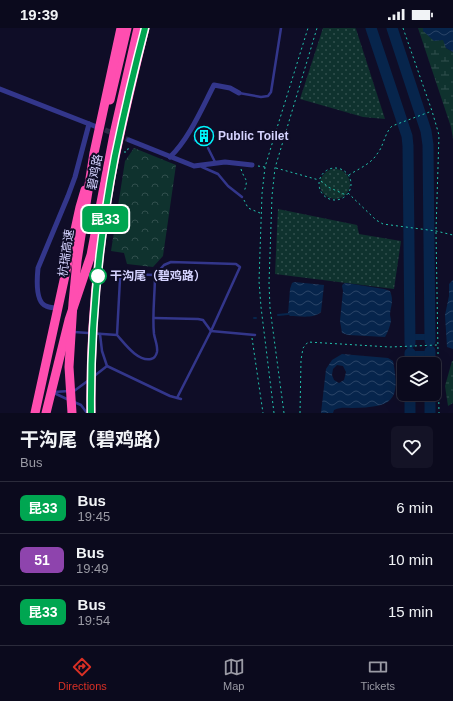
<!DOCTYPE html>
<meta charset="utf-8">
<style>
:root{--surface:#0b0a1d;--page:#141326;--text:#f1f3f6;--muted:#9a9aa4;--line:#2b2b3b;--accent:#d93025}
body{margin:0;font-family:Helvetica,"Noto Sans SC",sans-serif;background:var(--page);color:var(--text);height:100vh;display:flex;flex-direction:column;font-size:15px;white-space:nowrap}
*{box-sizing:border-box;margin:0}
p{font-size:13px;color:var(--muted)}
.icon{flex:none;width:22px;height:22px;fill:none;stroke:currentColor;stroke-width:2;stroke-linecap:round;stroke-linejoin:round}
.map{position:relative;height:385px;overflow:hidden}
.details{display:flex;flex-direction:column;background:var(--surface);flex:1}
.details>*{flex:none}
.badge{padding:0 8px;border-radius:6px;font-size:14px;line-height:26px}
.controls{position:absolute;left:397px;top:329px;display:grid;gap:8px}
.controls a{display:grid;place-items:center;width:44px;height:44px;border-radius:6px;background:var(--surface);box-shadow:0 4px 16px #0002,0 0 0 1px var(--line);font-size:20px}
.map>.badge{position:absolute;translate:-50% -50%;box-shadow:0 0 0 2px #fff}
.round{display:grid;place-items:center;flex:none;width:42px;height:42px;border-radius:6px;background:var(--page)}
.headline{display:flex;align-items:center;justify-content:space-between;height:68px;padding:0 20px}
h1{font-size:19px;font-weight:700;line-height:30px}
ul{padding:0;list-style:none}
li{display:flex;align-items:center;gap:12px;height:52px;padding:0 20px;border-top:1px solid var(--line)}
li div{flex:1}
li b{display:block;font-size:15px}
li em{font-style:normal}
li .badge{min-width:44px;font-weight:700;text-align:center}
.status{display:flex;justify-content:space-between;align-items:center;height:28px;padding:0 20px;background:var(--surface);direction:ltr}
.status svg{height:11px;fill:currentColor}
.dock{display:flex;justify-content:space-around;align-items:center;height:56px;border-top:1px solid var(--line);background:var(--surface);font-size:11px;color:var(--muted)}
.dock a{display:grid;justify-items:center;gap:2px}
.dock .active{color:var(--accent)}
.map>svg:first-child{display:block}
</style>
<div class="status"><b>19:39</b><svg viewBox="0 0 49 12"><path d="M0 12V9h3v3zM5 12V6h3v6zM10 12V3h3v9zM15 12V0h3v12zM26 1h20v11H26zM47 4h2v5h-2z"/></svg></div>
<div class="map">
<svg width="453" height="385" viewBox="0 0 453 385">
<defs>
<pattern id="grass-dots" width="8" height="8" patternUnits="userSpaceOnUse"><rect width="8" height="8" fill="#0f322e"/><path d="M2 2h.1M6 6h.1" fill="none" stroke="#314f4d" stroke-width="1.8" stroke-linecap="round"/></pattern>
<pattern id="forest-crowns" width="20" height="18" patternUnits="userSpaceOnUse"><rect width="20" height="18" fill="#0f322e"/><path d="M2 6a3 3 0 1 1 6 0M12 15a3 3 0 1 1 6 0" fill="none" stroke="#314f4d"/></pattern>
<pattern id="wetland-marsh" width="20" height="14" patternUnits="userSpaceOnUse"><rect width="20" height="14" fill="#0f322e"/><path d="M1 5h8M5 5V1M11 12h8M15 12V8" fill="none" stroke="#314f4d"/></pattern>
<pattern id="water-waves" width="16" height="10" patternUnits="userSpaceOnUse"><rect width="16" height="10" fill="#07254c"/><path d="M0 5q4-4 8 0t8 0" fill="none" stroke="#2a4467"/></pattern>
<pattern id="building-hatch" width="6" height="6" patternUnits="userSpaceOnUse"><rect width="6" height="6" fill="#1d174a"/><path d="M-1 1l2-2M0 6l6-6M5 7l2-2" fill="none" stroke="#3d3865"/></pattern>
</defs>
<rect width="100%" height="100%" fill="#0f0d27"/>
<g fill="url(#grass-dots)">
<polygon points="323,0 355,0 356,1 385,91 363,89 300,71"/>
<circle cx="335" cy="156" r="15"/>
<polygon points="278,181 357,197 359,206 401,213 394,261 275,246"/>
</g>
<polygon fill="url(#forest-crowns)" points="134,120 176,137 163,228 153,239 127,236 124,225 111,223 125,133"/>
<g fill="url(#wetland-marsh)">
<polygon points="418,0 423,0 423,3 444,11 446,20 453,24 453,111 451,99"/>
<polygon points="452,333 453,333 453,375 448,378 445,358"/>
</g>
<g fill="url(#water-waves)" fill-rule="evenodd">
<polygon points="423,0 453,0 453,24 446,20 443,12 434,13 423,3"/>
<polygon points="453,252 453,321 447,319 445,287 449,268 449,256"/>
<path d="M294,254L324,257L321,284C314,291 299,288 290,288L288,286L290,261L292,255Z"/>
<path d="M346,255L384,261L390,263C394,273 391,277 390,286C390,288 391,291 391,293C390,298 388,304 385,309L348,307L342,305L340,293L343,263L342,258L343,256Z"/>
<path d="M342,326L388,330L393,333C401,374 392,379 352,380C345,380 341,379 334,382L333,385H321L326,341L332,332ZM337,337L343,338L346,344L344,352L339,355L334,352L332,347L333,341Z"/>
</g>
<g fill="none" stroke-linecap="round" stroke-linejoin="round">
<g stroke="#07254c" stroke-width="2">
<polyline points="278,287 288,286"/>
<polyline points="254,290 256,290"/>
</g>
<g stroke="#07254c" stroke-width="6">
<polyline points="410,309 430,309"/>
<polyline points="410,326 430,326"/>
</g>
<g stroke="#07254c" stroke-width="11">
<polyline points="371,0 407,108 408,118 410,315"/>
<polyline points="392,0 426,103 428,117 430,313"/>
<polyline points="410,336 410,325"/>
<polyline points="430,336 430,323"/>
<polyline points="410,366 410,385"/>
<polyline points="430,366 430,385"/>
</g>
</g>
<polygon fill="url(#building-hatch)" stroke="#312679" points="198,99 214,103 210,117 194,113"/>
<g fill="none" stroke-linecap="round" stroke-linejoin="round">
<polyline stroke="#2d2b47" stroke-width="5" stroke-dasharray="5 2.5" stroke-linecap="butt" points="98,99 129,112"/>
<g stroke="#22c4ae" stroke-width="1" stroke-dasharray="2 3" stroke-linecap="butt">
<polyline points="403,0 432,83 439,107 436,203 439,385"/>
<polyline points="124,124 127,124 129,118"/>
<polyline points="258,138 265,139"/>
<polyline points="276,140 319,152"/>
<circle cx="335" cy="156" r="16"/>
<path d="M241,141C245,154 249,149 244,164"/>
<path d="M349,147C358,141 371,136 377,126C384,118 384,106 392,98L432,83"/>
<polyline points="321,153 328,159 346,167"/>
<polyline points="348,165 376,192 383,196 436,203 453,207"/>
<polyline points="244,172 248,180 260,185"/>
<polyline points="252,310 263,385"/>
<polyline points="274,385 261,279 259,253 262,166 265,139 272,116 308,0"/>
<polyline points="284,385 270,280 269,255 272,168 275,140 317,0"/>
<polyline points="300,385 301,332 303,320 308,314 390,319 437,317"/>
</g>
<g stroke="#33368b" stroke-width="2.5">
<polyline points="239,65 261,69 268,68 271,64 281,0"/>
<polyline points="208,120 215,134"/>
<polyline points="202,139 218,146 228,158 242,169"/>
<polyline points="155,247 164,237 171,234 236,236 240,239 211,303 177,370"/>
<polyline points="154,290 198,291 203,292 211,303 255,307"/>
<path d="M74,304L117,307L120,251L127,246L155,247C155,266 152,288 154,306C155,312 158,318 157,324C156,328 155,330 151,331C138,334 125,316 117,307"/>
<polyline points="100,306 102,323 107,338"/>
<polyline points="93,349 107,338 170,368 181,371"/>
<polyline points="74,363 89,352"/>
<polyline points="54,364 69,363"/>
<polyline points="54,365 69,372"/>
<polyline points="74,374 81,377 87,385"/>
</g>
<g stroke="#33368b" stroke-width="5">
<polyline points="0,61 97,99"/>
<polyline points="129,112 194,138 225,134 252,137"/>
<path d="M170,129C189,111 202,80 214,57L230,60L239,65"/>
<path d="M59,280C55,280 50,280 46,278C35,274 37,250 38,240L68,168L75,149L89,96"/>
</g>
<g stroke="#ff4eb0" stroke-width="9">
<polyline points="110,72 127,0"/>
<polyline points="35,385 80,179 85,162"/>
<polyline points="46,385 69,292 91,227 114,106 138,0"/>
</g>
<g stroke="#ff4eb0" stroke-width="9">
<polyline points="72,385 69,339 73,275 77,233 94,125 121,0"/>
<path d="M91,385C90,306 97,226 111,149C121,99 133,49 145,0"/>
</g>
</g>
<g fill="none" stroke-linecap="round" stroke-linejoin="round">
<g stroke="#fff" stroke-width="9">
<path id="line" d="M91,385C90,299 99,212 115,128C124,85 134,42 145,0"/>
</g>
<use href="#line" stroke="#00a651" stroke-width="6"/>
</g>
<defs>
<g id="building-ring" transform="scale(1)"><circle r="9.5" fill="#0f0d27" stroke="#00f7fe" stroke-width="1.5"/><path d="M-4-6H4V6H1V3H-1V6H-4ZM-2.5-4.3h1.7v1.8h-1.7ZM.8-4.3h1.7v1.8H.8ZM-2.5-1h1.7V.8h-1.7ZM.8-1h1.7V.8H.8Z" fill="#00f7fe"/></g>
</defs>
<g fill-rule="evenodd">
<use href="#building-ring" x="204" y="108"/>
</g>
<circle fill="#fff" stroke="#00a651" stroke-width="2" cx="98" cy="248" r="8"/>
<g text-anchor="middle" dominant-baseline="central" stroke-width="4" stroke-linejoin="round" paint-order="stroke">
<g font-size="12" font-weight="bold" fill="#d5d3ff" stroke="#0f0d27" text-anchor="start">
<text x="218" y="108">Public Toilet</text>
</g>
<g font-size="12" fill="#d5d3ff" stroke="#0f0d27">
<text transform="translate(95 144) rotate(-79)">碧鸡路</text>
<text transform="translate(66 225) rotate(-82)">杭瑞高速</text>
</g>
<g font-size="12" font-weight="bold" fill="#d5d3ff" stroke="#0f0d27" text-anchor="start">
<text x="110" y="248">干沟尾（碧鸡路）</text>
</g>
</g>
</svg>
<div class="controls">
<a><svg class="icon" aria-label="layers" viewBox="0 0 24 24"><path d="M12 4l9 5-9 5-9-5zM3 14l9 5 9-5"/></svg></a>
</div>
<b class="badge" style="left:105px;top:191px;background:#00a651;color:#fff">昆33</b>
</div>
<section class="details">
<div class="headline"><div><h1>干沟尾（碧鸡路）</h1><p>Bus</p></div><a class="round"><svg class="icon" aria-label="heart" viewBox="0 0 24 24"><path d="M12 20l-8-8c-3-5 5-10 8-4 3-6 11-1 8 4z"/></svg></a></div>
<ul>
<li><span class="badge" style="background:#00a651;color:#fff">昆33</span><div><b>Bus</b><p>19:45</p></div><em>6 min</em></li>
<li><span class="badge" style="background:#8e44ad;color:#fff">51</span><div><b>Bus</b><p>19:49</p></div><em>10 min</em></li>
<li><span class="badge" style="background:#00a651;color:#fff">昆33</span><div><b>Bus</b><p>19:54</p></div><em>15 min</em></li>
</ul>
</section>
<nav class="dock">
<a class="active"><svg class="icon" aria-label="directions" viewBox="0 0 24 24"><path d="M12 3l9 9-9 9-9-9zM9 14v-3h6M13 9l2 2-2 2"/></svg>Directions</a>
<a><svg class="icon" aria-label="map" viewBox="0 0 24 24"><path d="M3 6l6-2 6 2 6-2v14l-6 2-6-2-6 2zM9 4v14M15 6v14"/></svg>Map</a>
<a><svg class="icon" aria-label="tickets" viewBox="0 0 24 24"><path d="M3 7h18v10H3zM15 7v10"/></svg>Tickets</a>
</nav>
